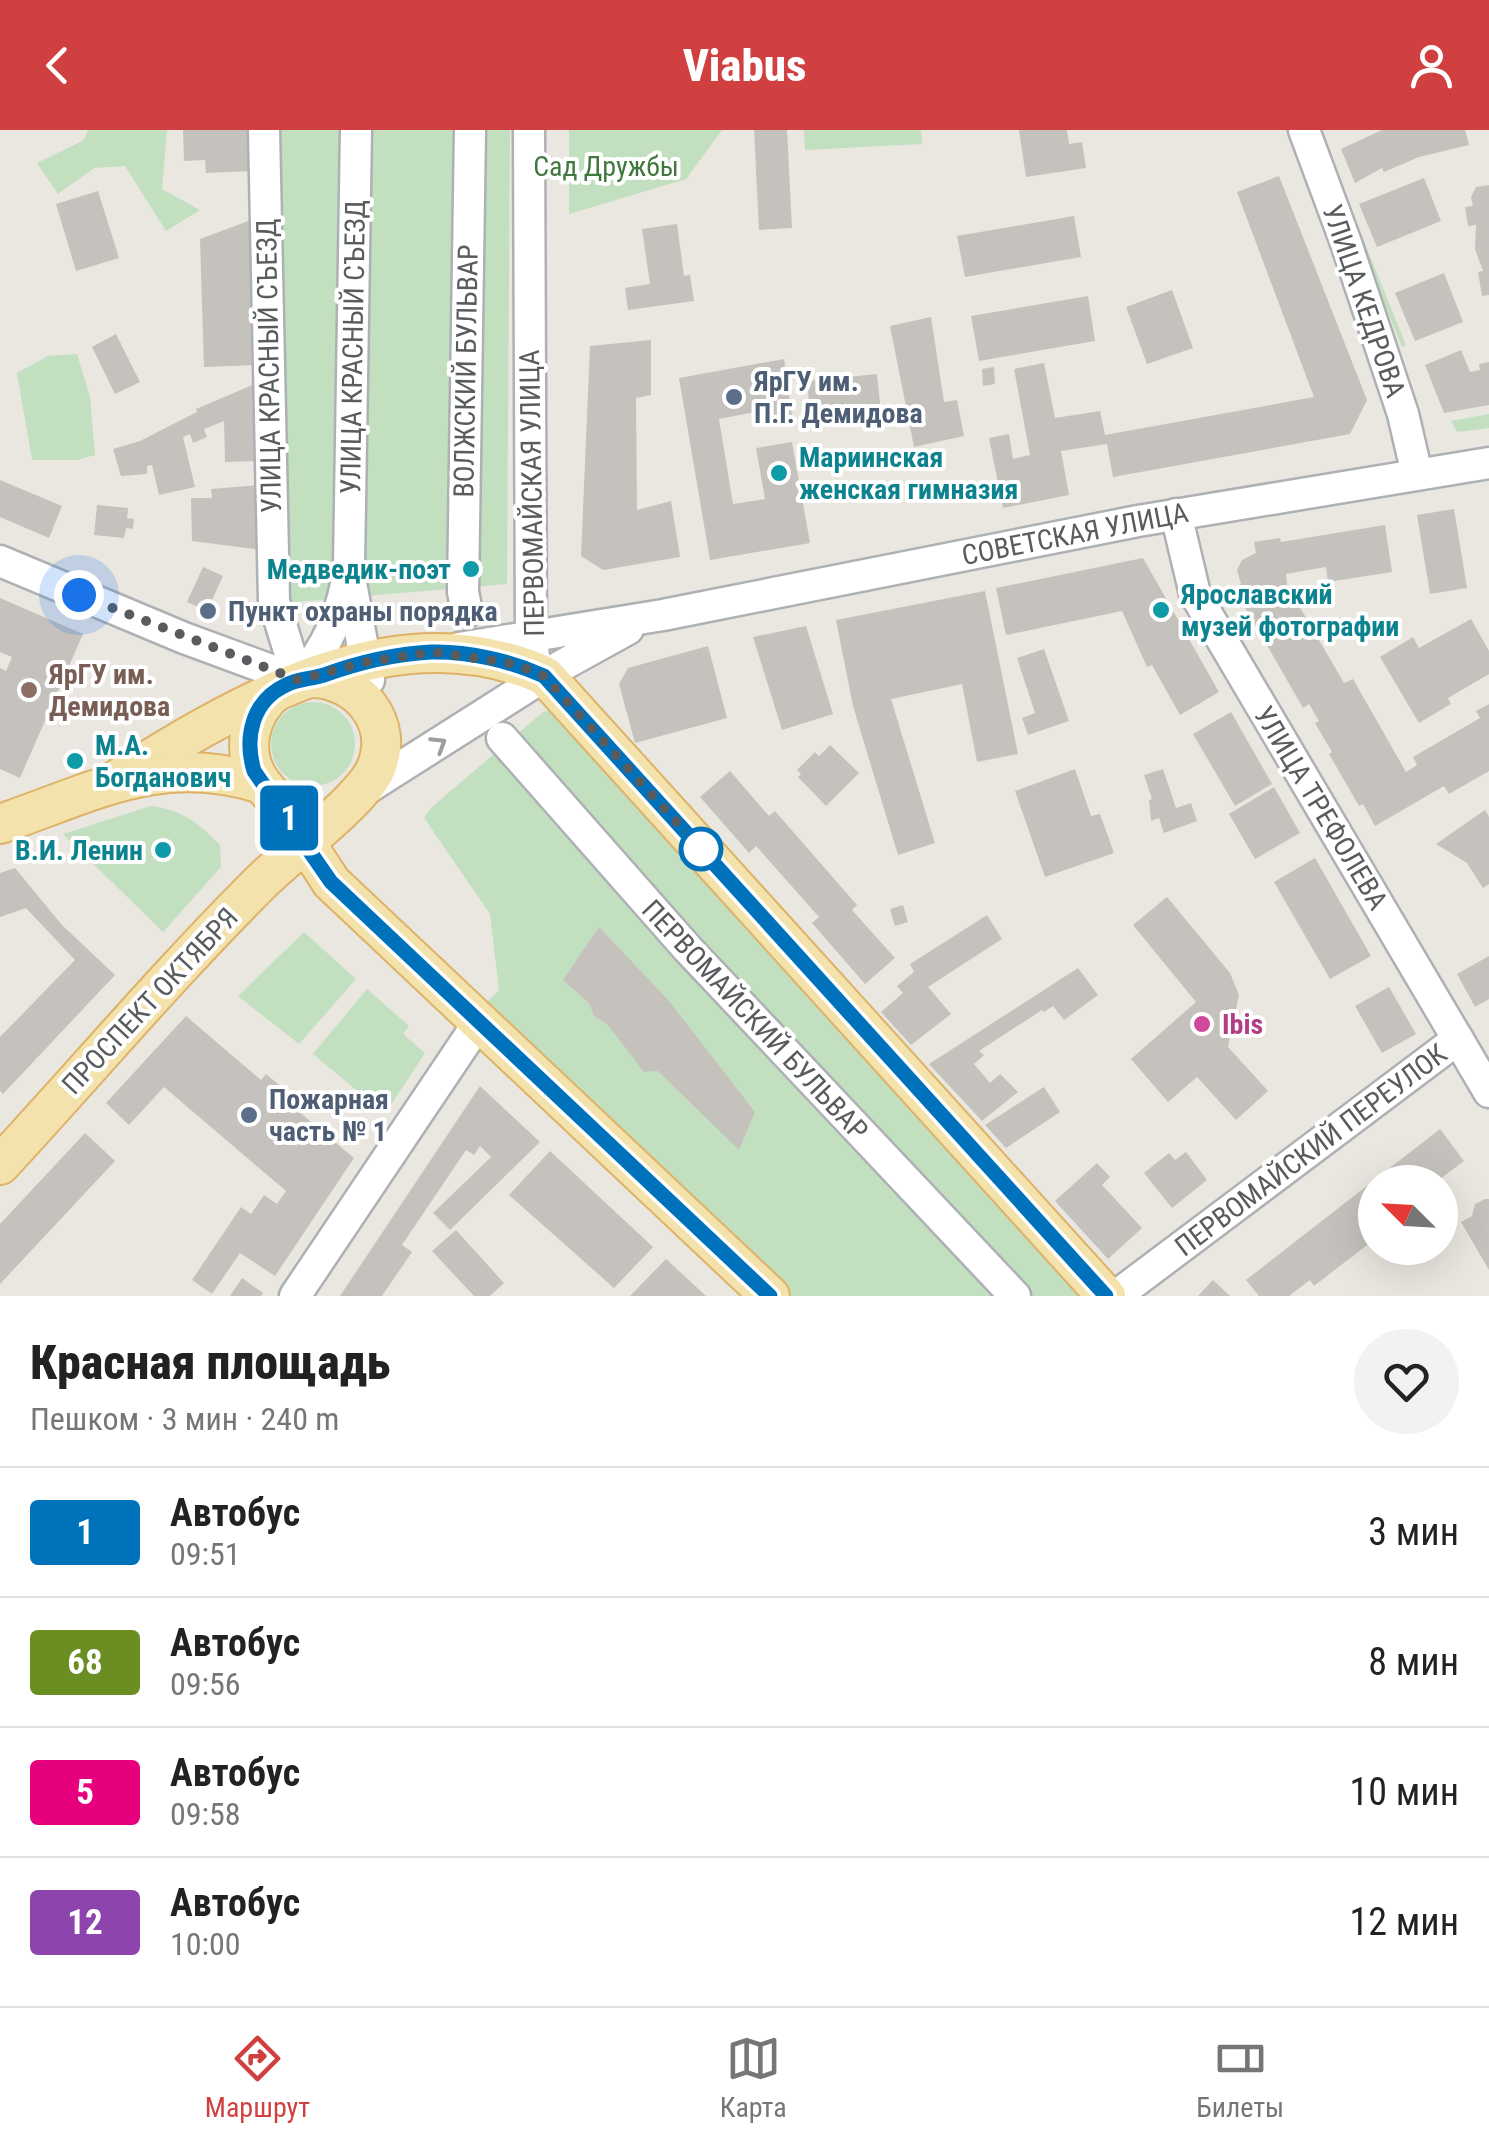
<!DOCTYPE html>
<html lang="ru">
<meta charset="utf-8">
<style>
:root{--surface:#fff;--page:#f2f2f2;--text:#222;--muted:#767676;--line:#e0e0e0;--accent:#d14040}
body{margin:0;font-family:"Roboto Condensed",sans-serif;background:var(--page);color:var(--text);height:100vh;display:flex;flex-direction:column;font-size:38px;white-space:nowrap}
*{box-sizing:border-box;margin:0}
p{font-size:32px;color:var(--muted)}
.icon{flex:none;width:55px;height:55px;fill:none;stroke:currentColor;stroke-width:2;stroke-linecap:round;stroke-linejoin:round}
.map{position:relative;height:1166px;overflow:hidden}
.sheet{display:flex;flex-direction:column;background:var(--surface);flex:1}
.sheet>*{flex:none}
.badge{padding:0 20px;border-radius:8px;font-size:35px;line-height:65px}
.needle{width:65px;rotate:294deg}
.controls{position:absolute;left:1358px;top:1035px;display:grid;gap:20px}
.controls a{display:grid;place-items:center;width:100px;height:100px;border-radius:50%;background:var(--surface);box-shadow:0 10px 40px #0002;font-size:50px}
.you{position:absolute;width:50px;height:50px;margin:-25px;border:8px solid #fff;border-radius:50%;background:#1a73e8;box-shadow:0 0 0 15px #1a73e833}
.map>.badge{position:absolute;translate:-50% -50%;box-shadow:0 0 0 5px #fff}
.round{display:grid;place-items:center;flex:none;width:105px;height:105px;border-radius:52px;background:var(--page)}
.headline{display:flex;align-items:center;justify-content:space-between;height:170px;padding:0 30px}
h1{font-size:48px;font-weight:800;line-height:75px}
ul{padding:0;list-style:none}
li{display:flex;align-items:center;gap:30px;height:130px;padding:0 30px;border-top:2px solid var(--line)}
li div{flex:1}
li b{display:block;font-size:38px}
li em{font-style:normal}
li .badge{min-width:110px;font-weight:700;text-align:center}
header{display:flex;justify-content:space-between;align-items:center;height:130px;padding:0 30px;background:var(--accent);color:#fff;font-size:45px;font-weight:800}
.menu{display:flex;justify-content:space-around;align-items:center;height:140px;border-top:2px solid var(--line);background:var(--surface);font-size:28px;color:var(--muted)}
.menu a{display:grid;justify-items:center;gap:5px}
.menu .current{color:var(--accent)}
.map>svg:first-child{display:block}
</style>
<header><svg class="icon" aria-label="back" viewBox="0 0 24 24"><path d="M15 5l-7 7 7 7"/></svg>Viabus<svg class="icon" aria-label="person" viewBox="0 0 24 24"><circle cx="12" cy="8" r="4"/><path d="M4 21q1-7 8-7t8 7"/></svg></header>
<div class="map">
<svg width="1489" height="1166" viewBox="0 0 1489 1166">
<rect width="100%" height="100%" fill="#eae7e0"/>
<g fill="#c2dfc0">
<polygon points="88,0 167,0 162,59 200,80 166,101 125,36 94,38 58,64 37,33 84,10"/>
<polygon points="278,0 510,0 507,454 284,473"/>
<polygon points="569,0 722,0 686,49 569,84"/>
<polygon points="804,0 921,0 922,14 805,20"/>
<polygon points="1327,20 1406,215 1402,217 1323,22"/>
<polygon points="77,224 90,267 95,325 77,330 32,330 17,243 48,226"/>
<polygon points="1489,284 1489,298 1457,302 1451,291"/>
<circle cx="313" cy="614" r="42"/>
<polygon points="567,577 1097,1166 792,1166 487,872 499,860 490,784 424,688 432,677 543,582"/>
<path d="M151,676C183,680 198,693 220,715L221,737L163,802L63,704Z"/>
<polygon points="304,802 356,849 299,914 238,866"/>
<polygon points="367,859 409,896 403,904 425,923 385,984 313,924"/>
</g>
<g fill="#c5c2bd">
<polygon points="183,0 248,0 250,41 206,43 205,30 184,31"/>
<polygon points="754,0 787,0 792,98 759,100"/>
<polygon points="1019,0 1067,0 1069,14 1082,12 1086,38 1026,47"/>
<polygon points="1382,0 1465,0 1469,15 1419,27 1384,42 1382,38 1355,53 1341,19"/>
<polygon points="1279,46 1367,270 1350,304 1113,347 1107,314 1061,321 1069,365 1003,378 989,308 1009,304 1013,329 1030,325 1014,239 1044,233 1055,288 1100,281 1105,305 1314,267 1237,62"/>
<polygon points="1424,48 1441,91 1377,117 1359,74"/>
<polygon points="1489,55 1489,165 1482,166 1478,142 1483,141 1475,119 1476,95 1468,96 1465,77 1473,76 1471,67 1476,57"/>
<polygon points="98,61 119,128 76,141 56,74"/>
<polygon points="1074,86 1081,127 965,147 957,106"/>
<polygon points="251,90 256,235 204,237 200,109"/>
<polygon points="677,94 684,146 690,145 694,171 628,180 625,158 650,154 642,99"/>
<polygon points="1444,143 1463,192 1415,211 1395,163"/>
<polygon points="1172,160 1193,218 1147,234 1126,177"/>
<polygon points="1088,166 1095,211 979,231 971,186"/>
<polygon points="931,187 944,272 957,270 964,306 914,317 890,196"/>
<polygon points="116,204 140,252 115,264 92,217"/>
<polygon points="651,210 651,265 636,268 637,380 671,371 680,427 603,440 581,426 590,216"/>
<polygon points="1461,220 1470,242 1480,240 1479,234 1489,232 1489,275 1444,283 1425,235"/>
<polygon points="784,229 792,285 757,291 755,282 719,289 733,374 765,369 756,318 792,312 810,413 710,430 679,248"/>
<polygon points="994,237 995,254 983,256 982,239"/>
<polygon points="877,244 881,283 811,291 807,251"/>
<polygon points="257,253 259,331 225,332 224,291 204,299 207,307 193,313 190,304 183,307 195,357 159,365 152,335 147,336 147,344 121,346 113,319 140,311 197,282 196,279"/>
<polygon points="0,350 62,376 49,408 0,387"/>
<polygon points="260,355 262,420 192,411 191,368 212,368 211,359"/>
<polygon points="97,375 128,378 127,388 134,389 133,399 126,398 124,408 94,405"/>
<polygon points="1454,379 1467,458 1430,464 1417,385"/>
<polygon points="1385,395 1392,442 1328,452 1326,437 1286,444 1287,455 1344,553 1353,549 1406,642 1417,635 1413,627 1480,588 1476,581 1489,574 1489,641 1449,664 1444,656 1375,696 1363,674 1359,676 1329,624 1332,622 1315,593 1319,591 1309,574 1303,578 1234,458 1241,454 1237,440 1242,430 1256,423 1254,412 1280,408 1281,412"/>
<polygon points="1143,428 1219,562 1180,585 1152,535 1147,537 1122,481 1006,505 996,458"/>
<polygon points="203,437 223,446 207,481 187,472"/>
<polygon points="985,461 1018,624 977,632 962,554 891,569 935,713 898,725 853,576 836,490"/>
<polygon points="0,468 83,504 20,648 0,639 0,538 6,541 12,527 0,522"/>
<polygon points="1471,489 1489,521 1489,544 1448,568 1451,574 1419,593 1380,527 1413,507 1419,518"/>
<polygon points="806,496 833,584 782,600 753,507"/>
<polygon points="708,516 727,588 635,613 619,554 628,538"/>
<polygon points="1044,519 1069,591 1028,605 1022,588 1035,583 1017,528"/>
<polygon points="1231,582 1272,654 1235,676 1193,604"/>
<polygon points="830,615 859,643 826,676 798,647 801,644 797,640 815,622 819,626"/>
<polygon points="1075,639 1091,686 1100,684 1114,723 1045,747 1015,661"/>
<polygon points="1163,639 1176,678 1191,673 1197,691 1164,703 1159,688 1151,691 1149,670 1152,669 1144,645"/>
<polygon points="730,641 769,686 775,681 857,775 852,780 895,828 865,854 812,793 819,787 756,716 749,723 700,667"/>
<polygon points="1274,657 1300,703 1255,729 1229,684"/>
<polygon points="1485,680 1489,687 1489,754 1483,758 1467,733 1436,714"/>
<polygon points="1315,728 1371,826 1330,849 1274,752"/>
<polygon points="15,738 62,795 115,845 3,964 0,961 0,907 75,830 26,778 0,787 0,743"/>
<polygon points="1167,767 1230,843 1239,865 1228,917 1268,961 1236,990 1197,947 1168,972 1131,929 1196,872 1133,795"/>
<polygon points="903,775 908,792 895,796 890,779"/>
<polygon points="987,785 1002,809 928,857 951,884 911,915 881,882 903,863 897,856 914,842 910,834"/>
<polygon points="599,797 669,871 755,982 739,1020 658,941 644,942 608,895 594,886 589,873 563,850"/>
<polygon points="1489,826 1489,869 1475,877 1457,844"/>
<polygon points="1078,838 1098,865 1064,890 1053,876 1044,882 1042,880 979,921 984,925 974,934 990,953 1000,944 1018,962 982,991 929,934"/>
<polygon points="1389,857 1416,904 1382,923 1355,876"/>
<polygon points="186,886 261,950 266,944 283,958 278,964 354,1028 275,1146 240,1123 212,1164 192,1150 241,1077 251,1084 264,1065 277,1074 286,1061 164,957 129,995 106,973"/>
<polygon points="480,956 540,1012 450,1100 433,1083 491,1027 480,1016 474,1025 466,1020 402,1115 412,1122 382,1166 340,1166"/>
<polygon points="1044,957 1060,982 1006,1018 985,995"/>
<polygon points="1440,999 1464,1031 1436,1052 1375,1052 1375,1109 1314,1156 1310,1150 1289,1166 1259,1166 1246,1150"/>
<polygon points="85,1003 115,1031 0,1154 0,1094"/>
<polygon points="550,1021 653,1117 614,1158 509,1065"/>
<polygon points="1186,1022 1207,1050 1172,1078 1144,1043 1169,1023 1175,1030"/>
<polygon points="1097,1033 1110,1047 1102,1055 1142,1098 1108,1129 1055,1071"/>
<polygon points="1485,1069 1489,1069 1489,1140 1461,1092 1472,1086 1475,1074"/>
<polygon points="456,1100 504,1153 490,1166 474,1166 432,1121"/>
<polygon points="666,1129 706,1166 630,1166"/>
<polygon points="242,1148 263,1163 261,1166 230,1166"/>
<polygon points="1213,1150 1230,1166 1198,1166"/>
</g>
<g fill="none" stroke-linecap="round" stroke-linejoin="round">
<g stroke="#aeb1b4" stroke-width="35">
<g id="minor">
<polyline points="264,0 274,472 298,550"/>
<polyline points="529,0 531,506 534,526"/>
<polyline points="1304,0 1346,113 1403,284 1417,344"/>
<polyline points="1176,384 1195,464 1489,962"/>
<polyline points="0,431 184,508 298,550"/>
<polyline points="351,453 369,550"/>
<polyline points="467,482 463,462 470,0"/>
<polyline points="459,518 663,485 1138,391 1489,333"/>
<path d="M298,550C328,518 344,478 349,435L356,0"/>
<polyline points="502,608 687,818 1015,1166"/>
<polyline points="360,663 552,541 628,499"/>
<polyline points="295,1166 479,892"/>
<polyline points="1116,1166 1458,909"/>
</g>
</g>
<g stroke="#ddb266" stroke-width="42">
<g id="major">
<path d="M276,561C249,583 240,621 260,651C267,661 277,670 284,681C300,705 316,728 331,752L770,1166"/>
<path d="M108,655C233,577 393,477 545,546L1106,1166"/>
<path d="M0,694C94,662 160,622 262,654"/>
<path d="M0,1035C86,942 168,845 258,755C286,726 363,670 376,638C395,593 359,550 314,548"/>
</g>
</g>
<use href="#minor" stroke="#fff" stroke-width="30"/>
<use href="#major" stroke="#f3e2ac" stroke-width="38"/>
</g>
<defs><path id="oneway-chevron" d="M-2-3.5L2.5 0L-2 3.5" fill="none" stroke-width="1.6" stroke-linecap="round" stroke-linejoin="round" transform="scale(2.5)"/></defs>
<use stroke="#9b9d9f" href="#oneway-chevron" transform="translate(439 614) rotate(-32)"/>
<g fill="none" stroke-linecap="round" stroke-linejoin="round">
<g stroke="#fff" stroke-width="22">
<path id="line" d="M770,1166L331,752L254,641C244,607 252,571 286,555C298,549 311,549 324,545C357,533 395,524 431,522C468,521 511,531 544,546L1106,1166"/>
</g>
<use href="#line" stroke="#0072bc" stroke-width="15"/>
<polyline stroke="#595c5f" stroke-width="10" stroke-dasharray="0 18" points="79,465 298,550 366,532 433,522 515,534 544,546 703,721 701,719"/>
</g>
<g fill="#5c6f8a" stroke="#fff" stroke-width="4">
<circle cx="734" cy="267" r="10"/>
<circle cx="208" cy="481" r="10"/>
<circle cx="249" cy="985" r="10"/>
</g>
<g fill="#0f9aa8" stroke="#fff" stroke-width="4">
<circle cx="779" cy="343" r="10"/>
<circle cx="471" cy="439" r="10"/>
<circle cx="1161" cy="480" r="10"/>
<circle cx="75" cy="631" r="10"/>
<circle cx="163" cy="720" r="10"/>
</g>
<circle fill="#8d6e63" stroke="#fff" stroke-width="4" cx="29" cy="560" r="10"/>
<circle fill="#fff" stroke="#0072bc" stroke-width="5" cx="701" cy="719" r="20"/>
<circle fill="#d1479c" stroke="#fff" stroke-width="4" cx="1202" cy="894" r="10"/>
<g text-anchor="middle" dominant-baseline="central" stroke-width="8" stroke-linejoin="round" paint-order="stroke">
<g font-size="28" fill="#40793e" stroke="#fff">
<text x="606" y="36">Сад Дружбы</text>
</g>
<g font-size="28" fill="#595c5f" stroke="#fff">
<text transform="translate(1364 171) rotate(71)">УЛИЦА КЕДРОВА</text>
<text transform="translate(353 217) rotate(-89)">УЛИЦА КРАСНЫЙ СЪЕЗД</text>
<text transform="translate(269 236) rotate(-91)">УЛИЦА КРАСНЫЙ СЪЕЗД</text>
<text transform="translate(466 241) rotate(-89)">ВОЛЖСКИЙ БУЛЬВАР</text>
<text transform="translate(532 363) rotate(-91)">ПЕРВОМАЙСКАЯ УЛИЦА</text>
<text transform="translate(1075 404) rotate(-11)">СОВЕТСКАЯ УЛИЦА</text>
<text transform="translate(1321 678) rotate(59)">УЛИЦА ТРЕФОЛЕВА</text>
<text transform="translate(150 871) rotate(-47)">ПРОСПЕКТ ОКТЯБРЯ</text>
<text transform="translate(755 890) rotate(47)">ПЕРВОМАЙСКИЙ БУЛЬВАР</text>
<text transform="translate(1311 1020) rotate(-37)">ПЕРВОМАЙСКИЙ ПЕРЕУЛОК</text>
</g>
<g font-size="28" font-weight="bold" fill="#4e5e75" stroke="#fff" text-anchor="start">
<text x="754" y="251">ЯрГУ им.<tspan x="754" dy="32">П.Г. Демидова</tspan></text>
<text x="228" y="481">Пункт охраны порядка</text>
<text x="269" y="969">Пожарная<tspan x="269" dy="32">часть № 1</tspan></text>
</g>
<g font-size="28" font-weight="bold" fill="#0d838f" stroke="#fff" text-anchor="start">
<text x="799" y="327">Мариинская<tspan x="799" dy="32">женская гимназия</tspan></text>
<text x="451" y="439" text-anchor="end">Медведик-поэт</text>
<text x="1181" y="464">Ярославский<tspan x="1181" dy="32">музей фотографии</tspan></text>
<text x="95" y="615">М.А.<tspan x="95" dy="32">Богданович</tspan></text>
<text x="143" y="720" text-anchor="end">В.И. Ленин</text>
</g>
<g font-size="28" font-weight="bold" fill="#785e54" stroke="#fff" text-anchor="start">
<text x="49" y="544">ЯрГУ им.<tspan x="49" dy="32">Демидова</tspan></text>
</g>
<g font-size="28" font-weight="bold" fill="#b23c85" stroke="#fff" text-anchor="start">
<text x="1222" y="894">Ibis</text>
</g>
</g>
</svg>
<div class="controls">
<a><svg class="needle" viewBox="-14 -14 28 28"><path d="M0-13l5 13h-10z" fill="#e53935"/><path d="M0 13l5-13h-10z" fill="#767676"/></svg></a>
</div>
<div class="you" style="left:79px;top:465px"></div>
<b class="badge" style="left:289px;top:688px;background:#0072bc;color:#fff">1</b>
</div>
<section class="sheet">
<div class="headline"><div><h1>Красная площадь</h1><p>Пешком · 3 мин · 240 m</p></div><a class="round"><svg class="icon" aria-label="heart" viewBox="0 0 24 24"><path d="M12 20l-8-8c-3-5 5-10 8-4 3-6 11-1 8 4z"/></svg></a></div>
<ul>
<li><span class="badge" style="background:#0072bc;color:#fff">1</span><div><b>Автобус</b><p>09:51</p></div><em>3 мин</em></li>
<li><span class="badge" style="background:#6b8e23;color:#fff">68</span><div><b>Автобус</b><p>09:56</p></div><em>8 мин</em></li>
<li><span class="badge" style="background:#e6007e;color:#fff">5</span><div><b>Автобус</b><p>09:58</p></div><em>10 мин</em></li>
<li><span class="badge" style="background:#8e44ad;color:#fff">12</span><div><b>Автобус</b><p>10:00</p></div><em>12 мин</em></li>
</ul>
</section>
<nav class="menu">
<a class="current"><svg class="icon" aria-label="directions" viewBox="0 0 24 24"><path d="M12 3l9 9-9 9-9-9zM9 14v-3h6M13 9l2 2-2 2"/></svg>Маршрут</a>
<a><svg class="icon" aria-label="map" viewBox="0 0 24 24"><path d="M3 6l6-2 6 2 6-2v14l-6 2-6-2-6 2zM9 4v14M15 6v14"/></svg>Карта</a>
<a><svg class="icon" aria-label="tickets" viewBox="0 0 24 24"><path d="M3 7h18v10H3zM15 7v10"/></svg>Билеты</a>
</nav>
